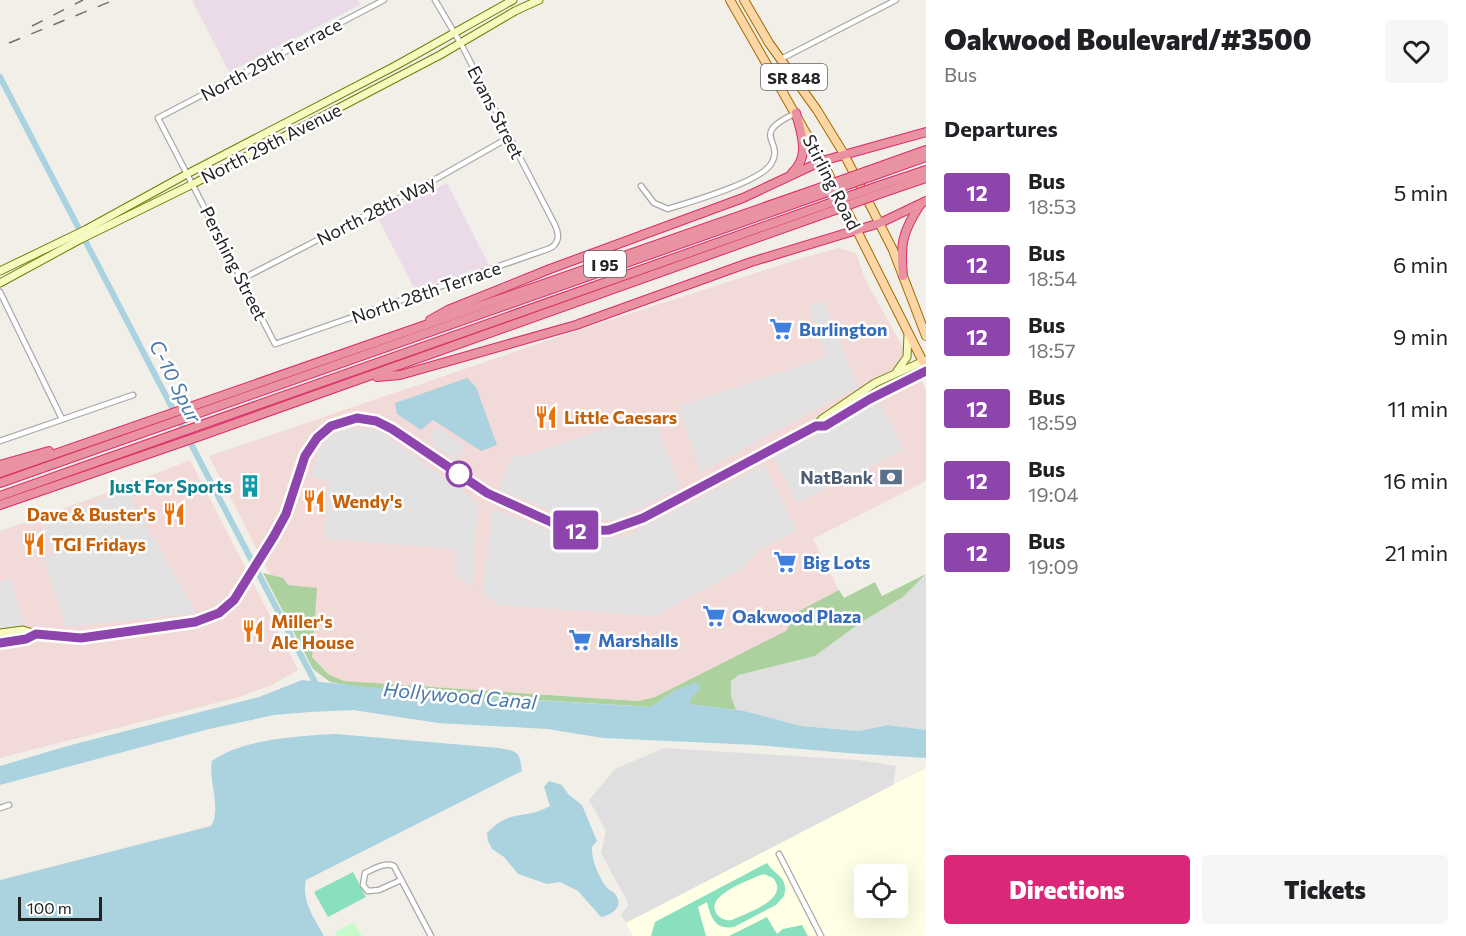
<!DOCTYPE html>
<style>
:root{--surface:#fff;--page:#f6f6f6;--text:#202124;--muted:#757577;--accent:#db2777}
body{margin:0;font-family:Commissioner,sans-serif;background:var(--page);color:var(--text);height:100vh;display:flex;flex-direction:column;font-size:22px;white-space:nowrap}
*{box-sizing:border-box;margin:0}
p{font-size:20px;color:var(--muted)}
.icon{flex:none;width:33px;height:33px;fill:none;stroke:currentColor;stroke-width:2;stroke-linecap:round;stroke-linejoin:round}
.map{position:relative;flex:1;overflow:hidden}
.drawer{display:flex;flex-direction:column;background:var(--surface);width:540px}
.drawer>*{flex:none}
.badge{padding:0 12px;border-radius:4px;font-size:21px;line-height:39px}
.fabs{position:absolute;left:854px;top:864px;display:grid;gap:12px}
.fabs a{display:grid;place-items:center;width:54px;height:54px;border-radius:6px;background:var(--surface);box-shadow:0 6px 24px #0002;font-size:30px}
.scale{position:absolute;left:18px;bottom:15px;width:84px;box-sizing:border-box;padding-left:6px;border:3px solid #222;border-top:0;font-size:16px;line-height:21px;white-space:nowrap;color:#222;-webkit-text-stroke:4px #fff;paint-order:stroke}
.map>.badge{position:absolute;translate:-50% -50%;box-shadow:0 0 0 3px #fff}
h2{padding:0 18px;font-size:22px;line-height:54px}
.round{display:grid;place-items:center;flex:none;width:63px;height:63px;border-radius:6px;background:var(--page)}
.head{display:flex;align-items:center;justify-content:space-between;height:102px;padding:0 18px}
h1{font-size:28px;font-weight:800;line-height:45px}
.action{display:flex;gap:12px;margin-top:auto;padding:12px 18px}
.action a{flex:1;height:69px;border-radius:6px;background:var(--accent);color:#fff;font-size:24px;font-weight:800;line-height:69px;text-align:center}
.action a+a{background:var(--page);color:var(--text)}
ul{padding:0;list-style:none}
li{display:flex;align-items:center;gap:18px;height:72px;padding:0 18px}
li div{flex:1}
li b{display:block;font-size:22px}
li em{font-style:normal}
li .badge{min-width:66px;font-weight:700;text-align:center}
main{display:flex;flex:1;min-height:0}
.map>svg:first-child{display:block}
</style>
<main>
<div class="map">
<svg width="926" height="936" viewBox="0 0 926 936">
<rect width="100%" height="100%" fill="#f2efe9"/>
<g fill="#e0dfdf">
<polygon points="926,574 926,730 888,725 859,731 801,726 736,710 731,696 731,681 740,675 815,656 860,623 903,597"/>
<polygon points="664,748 858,760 896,766 893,785 626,923 621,915 628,906 627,901 601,853 606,831 589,800 615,769"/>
</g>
<g fill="#f2dad9">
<polygon points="838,248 856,253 865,279 926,389 926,481 813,539 839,590 797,612 787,631 655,697 639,701 344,681 328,674 312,657 209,456 567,334 802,258"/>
<polygon points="190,460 298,670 272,685 239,697 0,758 0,531 118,489"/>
</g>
<g fill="#ebdbe8">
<polygon points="192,0 358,0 360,5 229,72"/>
<polygon points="447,183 489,265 415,290 378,218"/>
</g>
<path fill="#ffffe5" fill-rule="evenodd" d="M926,768V936H633L626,923ZM864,874H897V908H864Z"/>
<polygon fill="#add19e" points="263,573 283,578 288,585 317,588 312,657 328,674 344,681 638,701 655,697 786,631 797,612 839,590 844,598 875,582 882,596 926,574 903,597 860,623 815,656 739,675 731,681 731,696 736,710 689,704 691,697 700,688 674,691 652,707 435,694 356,687 330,682 313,669"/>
<polygon fill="#c8facc" points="354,922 362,936 337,936 335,932"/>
<g fill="#88e0be" fill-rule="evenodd">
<path d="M767,863C775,876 789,876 784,896L776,905L734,927C715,930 711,918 707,902L698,907L706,936H651L655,922ZM764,874L773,878C791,899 747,913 732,920C726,921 720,919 716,913C706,895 746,882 758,876Z"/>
<polygon points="353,872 366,897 328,917 314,892"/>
<polygon points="767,917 777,934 783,929 802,925 808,936 729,936"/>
</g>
<g fill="#e2e2e2">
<polygon points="824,301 857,387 701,472 678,406 826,357 809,307"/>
<polygon points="880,403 904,449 797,503 774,457"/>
<polygon points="653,412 680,488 616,520 577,522 499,489 512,456 526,456"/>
<polygon points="437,427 465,447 457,461 432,444 435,440 430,436"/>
<polygon points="368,428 382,433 478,502 472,587 456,576 454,549 325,539 329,480 310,477 319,450 328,437 346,429"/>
<polygon points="764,465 797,531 759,550 742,569 655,616 498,605 482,594 493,509 555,533 580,539 625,537"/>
<polygon points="126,491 196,613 66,627 44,558 52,554 44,523"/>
<polygon points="10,578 25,625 0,629 0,582"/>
</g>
<g fill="#aad3df">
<polygon points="467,378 476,387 497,445 481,451 433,420 421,430 397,414 395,403"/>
<polygon points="302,680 435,694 651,707 674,691 695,682 701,688 691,697 690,704 744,711 801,726 859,731 888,725 926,730 926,758 847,753 756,745 603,738 547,729 438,723 353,710 310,712 274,715 209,729 0,785 0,766 71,745 259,697"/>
<path d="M336,734L499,748C519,752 519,751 522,771L306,880C301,900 314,918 324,936H0V880L211,826C222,808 208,781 212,761C241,739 299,736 336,734Z"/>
<path d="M549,781L562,785L568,794L582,805L597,841L592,847C591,859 599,878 607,888C609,890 613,891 615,894C625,906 612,915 601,917L578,891L560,882L547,884L518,874L504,857L492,849L488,841L487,833C510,808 526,820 550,806L544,787Z"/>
</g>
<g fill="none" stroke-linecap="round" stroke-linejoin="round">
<polyline stroke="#aad3df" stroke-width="6" points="0,77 317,686"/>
<g stroke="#a9a9a9" stroke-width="7">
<g id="street">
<path d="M384,0L158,118L275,344L548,249C559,245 560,235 555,225L461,44L435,0"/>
<polyline points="781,59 896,0"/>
<path d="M641,186L654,203L668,209C690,202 760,182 771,164C786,140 747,136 796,113"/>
<polyline points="242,279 434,180 508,138"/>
<polyline points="0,292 62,419"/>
<polyline points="0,441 133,395"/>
<polyline points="0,808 9,805"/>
<polyline points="779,854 821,936"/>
<path d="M401,880L379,890L368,891L363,885L365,873C374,869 384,862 394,866L431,936"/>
</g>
</g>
<g stroke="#707d05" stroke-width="9">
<g id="secondary">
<polyline points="0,271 85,230 187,174 397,65 513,0"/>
<polyline points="0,283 81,239 193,184 440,55 515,11 539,0"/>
<polyline points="897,371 907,357 908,335"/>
<polyline points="816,426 825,426 870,399 926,371"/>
<polyline points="0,633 23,630 36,634 81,638 195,622 219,613 234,600 274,536 286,514 305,456 317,438 331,426 357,418 377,421 392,429 495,497 564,528 595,531 623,526 643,518 816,426 822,419 875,383 926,360"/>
<polyline points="0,643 26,639 36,634"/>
</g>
</g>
<g stroke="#a06b00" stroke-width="10">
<g id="primary">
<polyline points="730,0 822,161 926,368"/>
<polyline points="744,0 769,43 817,110 844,154 893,250 926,336"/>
</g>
</g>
<g stroke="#dc2a67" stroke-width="10">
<g id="highway">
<polyline points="867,171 926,150"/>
<path d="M792,173C811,156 801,134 796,113"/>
<polyline points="870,177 926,157"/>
<polyline points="875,187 926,170"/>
<polyline points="879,194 926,178"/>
<path d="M903,276C900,245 902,232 920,205"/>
<polyline points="430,320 448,310 550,269 743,198 822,161 926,132"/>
<polyline points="377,377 400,375 576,325 751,262 880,223 926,201"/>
<polyline points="0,465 49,451"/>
<polyline points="0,473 822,187"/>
<polyline points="0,483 825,193"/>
<polyline points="0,496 830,203"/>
<polyline points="0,505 203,435 835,210"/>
</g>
</g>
<use href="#street" stroke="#fff" stroke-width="4.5"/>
<use href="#secondary" stroke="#f7fabf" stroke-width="7"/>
<use href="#primary" stroke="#fcd6a4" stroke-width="8"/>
<use href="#highway" stroke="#e892a2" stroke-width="8"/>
<g stroke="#707070" stroke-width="1.5" stroke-dasharray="12 12" stroke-linecap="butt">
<polyline points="32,26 83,0"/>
<polyline points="9,43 114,0"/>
</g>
<g stroke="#dc2a67" stroke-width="10" stroke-linecap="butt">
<g id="highway-bridge">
<polyline points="822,187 867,171"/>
<polyline points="825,193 870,177"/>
<polyline points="830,203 875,187"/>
<polyline points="835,210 879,194"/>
</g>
</g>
<use href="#highway-bridge" stroke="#e892a2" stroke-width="8"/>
</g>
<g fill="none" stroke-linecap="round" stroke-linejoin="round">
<g stroke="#fff" stroke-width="14">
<polyline id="line" points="0,643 26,639 36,634 81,638 195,622 219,613 234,600 274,536 286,514 305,456 317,438 331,426 357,418 376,421 392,429 487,493 564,528 578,531 609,530 643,518 816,426 825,426 870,399 926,371"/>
</g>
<use href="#line" stroke="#8e44ad" stroke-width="9"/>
</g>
<defs>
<g id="supermarket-bare" transform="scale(1.8)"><path d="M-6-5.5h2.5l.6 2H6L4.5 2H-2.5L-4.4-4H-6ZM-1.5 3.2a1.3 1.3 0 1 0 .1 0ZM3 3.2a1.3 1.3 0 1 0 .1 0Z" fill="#3f7fe0" stroke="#fff" stroke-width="2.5" paint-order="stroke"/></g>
<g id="restaurant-bare" transform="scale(1.8)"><path d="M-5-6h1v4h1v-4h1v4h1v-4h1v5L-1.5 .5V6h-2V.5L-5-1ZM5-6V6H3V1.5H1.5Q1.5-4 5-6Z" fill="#e8710a" stroke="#fff" stroke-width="2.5" paint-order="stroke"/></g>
<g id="bank-bare" transform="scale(1.8)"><path d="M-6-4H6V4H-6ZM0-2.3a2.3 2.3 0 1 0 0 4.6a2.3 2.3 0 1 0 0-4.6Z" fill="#5c6f8a" stroke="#fff" stroke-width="2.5" paint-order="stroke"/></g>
<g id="building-bare" transform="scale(1.8)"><path d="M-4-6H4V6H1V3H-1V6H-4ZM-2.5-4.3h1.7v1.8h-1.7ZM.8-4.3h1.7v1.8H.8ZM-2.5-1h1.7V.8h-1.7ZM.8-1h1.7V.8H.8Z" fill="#0f9aa8" stroke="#fff" stroke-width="2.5" paint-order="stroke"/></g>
</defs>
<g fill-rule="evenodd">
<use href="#supermarket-bare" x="781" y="329"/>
<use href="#restaurant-bare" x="546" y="417"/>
<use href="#bank-bare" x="891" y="477"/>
<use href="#building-bare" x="250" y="486"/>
<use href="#restaurant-bare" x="314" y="501"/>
<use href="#restaurant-bare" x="174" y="514"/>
<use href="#restaurant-bare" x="34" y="544"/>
<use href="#supermarket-bare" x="785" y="562"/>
<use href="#supermarket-bare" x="714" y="616"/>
<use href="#restaurant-bare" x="253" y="631"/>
<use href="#supermarket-bare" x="580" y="640"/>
</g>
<circle fill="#fff" stroke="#8e44ad" stroke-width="3" cx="459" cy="474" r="12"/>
<g text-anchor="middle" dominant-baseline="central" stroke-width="5" stroke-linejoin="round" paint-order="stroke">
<g fill="#fff" stroke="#646464" stroke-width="1.5">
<rect x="761" y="64" width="66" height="26" rx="4.5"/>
<rect x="584" y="251" width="42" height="26" rx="4.5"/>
</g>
<g font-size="16" font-weight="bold" fill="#222">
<text x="794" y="77">SR 848</text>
<text x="605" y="264">I 95</text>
</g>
<g font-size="18" fill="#222" stroke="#fff">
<text transform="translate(271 59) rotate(-28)">North 29th Terrace</text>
<text transform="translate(496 112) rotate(63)">Evans Street</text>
<text transform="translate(271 143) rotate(-27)">North 29th Avenue</text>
<text transform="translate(832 182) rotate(63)">Stirling Road</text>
<text transform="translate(376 210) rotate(-27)">North 28th Way</text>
<text transform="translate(234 263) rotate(63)">Pershing Street</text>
<text transform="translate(426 292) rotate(-19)">North 28th Terrace</text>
</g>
<g font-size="18" font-weight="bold" fill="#366cbe" stroke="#fff" text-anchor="start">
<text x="799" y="329">Burlington</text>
<text x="803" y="562">Big Lots</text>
<text x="732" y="616">Oakwood Plaza</text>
<text x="598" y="640">Marshalls</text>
</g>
<g font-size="18" font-weight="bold" fill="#c56008" stroke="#fff" text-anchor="start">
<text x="564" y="417">Little Caesars</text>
<text x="332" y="501">Wendy's</text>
<text x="156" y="514" text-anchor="end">Dave &amp; Buster's</text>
<text x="52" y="544">TGI Fridays</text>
<text x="271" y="621">Miller's<tspan x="271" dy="21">Ale House</tspan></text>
</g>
<g font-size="18" font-weight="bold" fill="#4e5e75" stroke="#fff" text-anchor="end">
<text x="873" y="477">NatBank</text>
</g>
<g font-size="18" font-weight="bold" fill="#0d838f" stroke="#fff" text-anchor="end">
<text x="232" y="486">Just For Sports</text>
</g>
<g font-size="20" font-style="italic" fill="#4a7aab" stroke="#fff">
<text transform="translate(176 381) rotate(63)">C-10 Spur</text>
<text transform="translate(460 695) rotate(5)">Hollywood Canal</text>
</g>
</g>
</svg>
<div class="fabs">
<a><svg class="icon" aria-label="locate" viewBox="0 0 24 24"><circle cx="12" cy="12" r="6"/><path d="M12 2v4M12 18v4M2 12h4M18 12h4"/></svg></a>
</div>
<div class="scale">100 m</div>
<b class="badge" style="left:576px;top:530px;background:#8e44ad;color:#fff">12</b>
</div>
<section class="drawer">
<div class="head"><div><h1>Oakwood Boulevard/#3500</h1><p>Bus</p></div><a class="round"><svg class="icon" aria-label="heart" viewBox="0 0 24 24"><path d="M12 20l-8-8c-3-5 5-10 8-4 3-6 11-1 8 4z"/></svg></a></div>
<h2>Departures</h2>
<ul>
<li><span class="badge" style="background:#8e44ad;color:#fff">12</span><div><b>Bus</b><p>18:53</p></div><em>5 min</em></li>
<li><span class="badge" style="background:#8e44ad;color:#fff">12</span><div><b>Bus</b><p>18:54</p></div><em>6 min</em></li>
<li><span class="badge" style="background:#8e44ad;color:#fff">12</span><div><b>Bus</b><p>18:57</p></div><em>9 min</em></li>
<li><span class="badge" style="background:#8e44ad;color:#fff">12</span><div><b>Bus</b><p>18:59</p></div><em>11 min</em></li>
<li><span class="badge" style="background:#8e44ad;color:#fff">12</span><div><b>Bus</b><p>19:04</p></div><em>16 min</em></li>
<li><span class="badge" style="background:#8e44ad;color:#fff">12</span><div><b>Bus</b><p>19:09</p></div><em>21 min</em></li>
</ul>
<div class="action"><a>Directions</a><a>Tickets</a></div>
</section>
</main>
